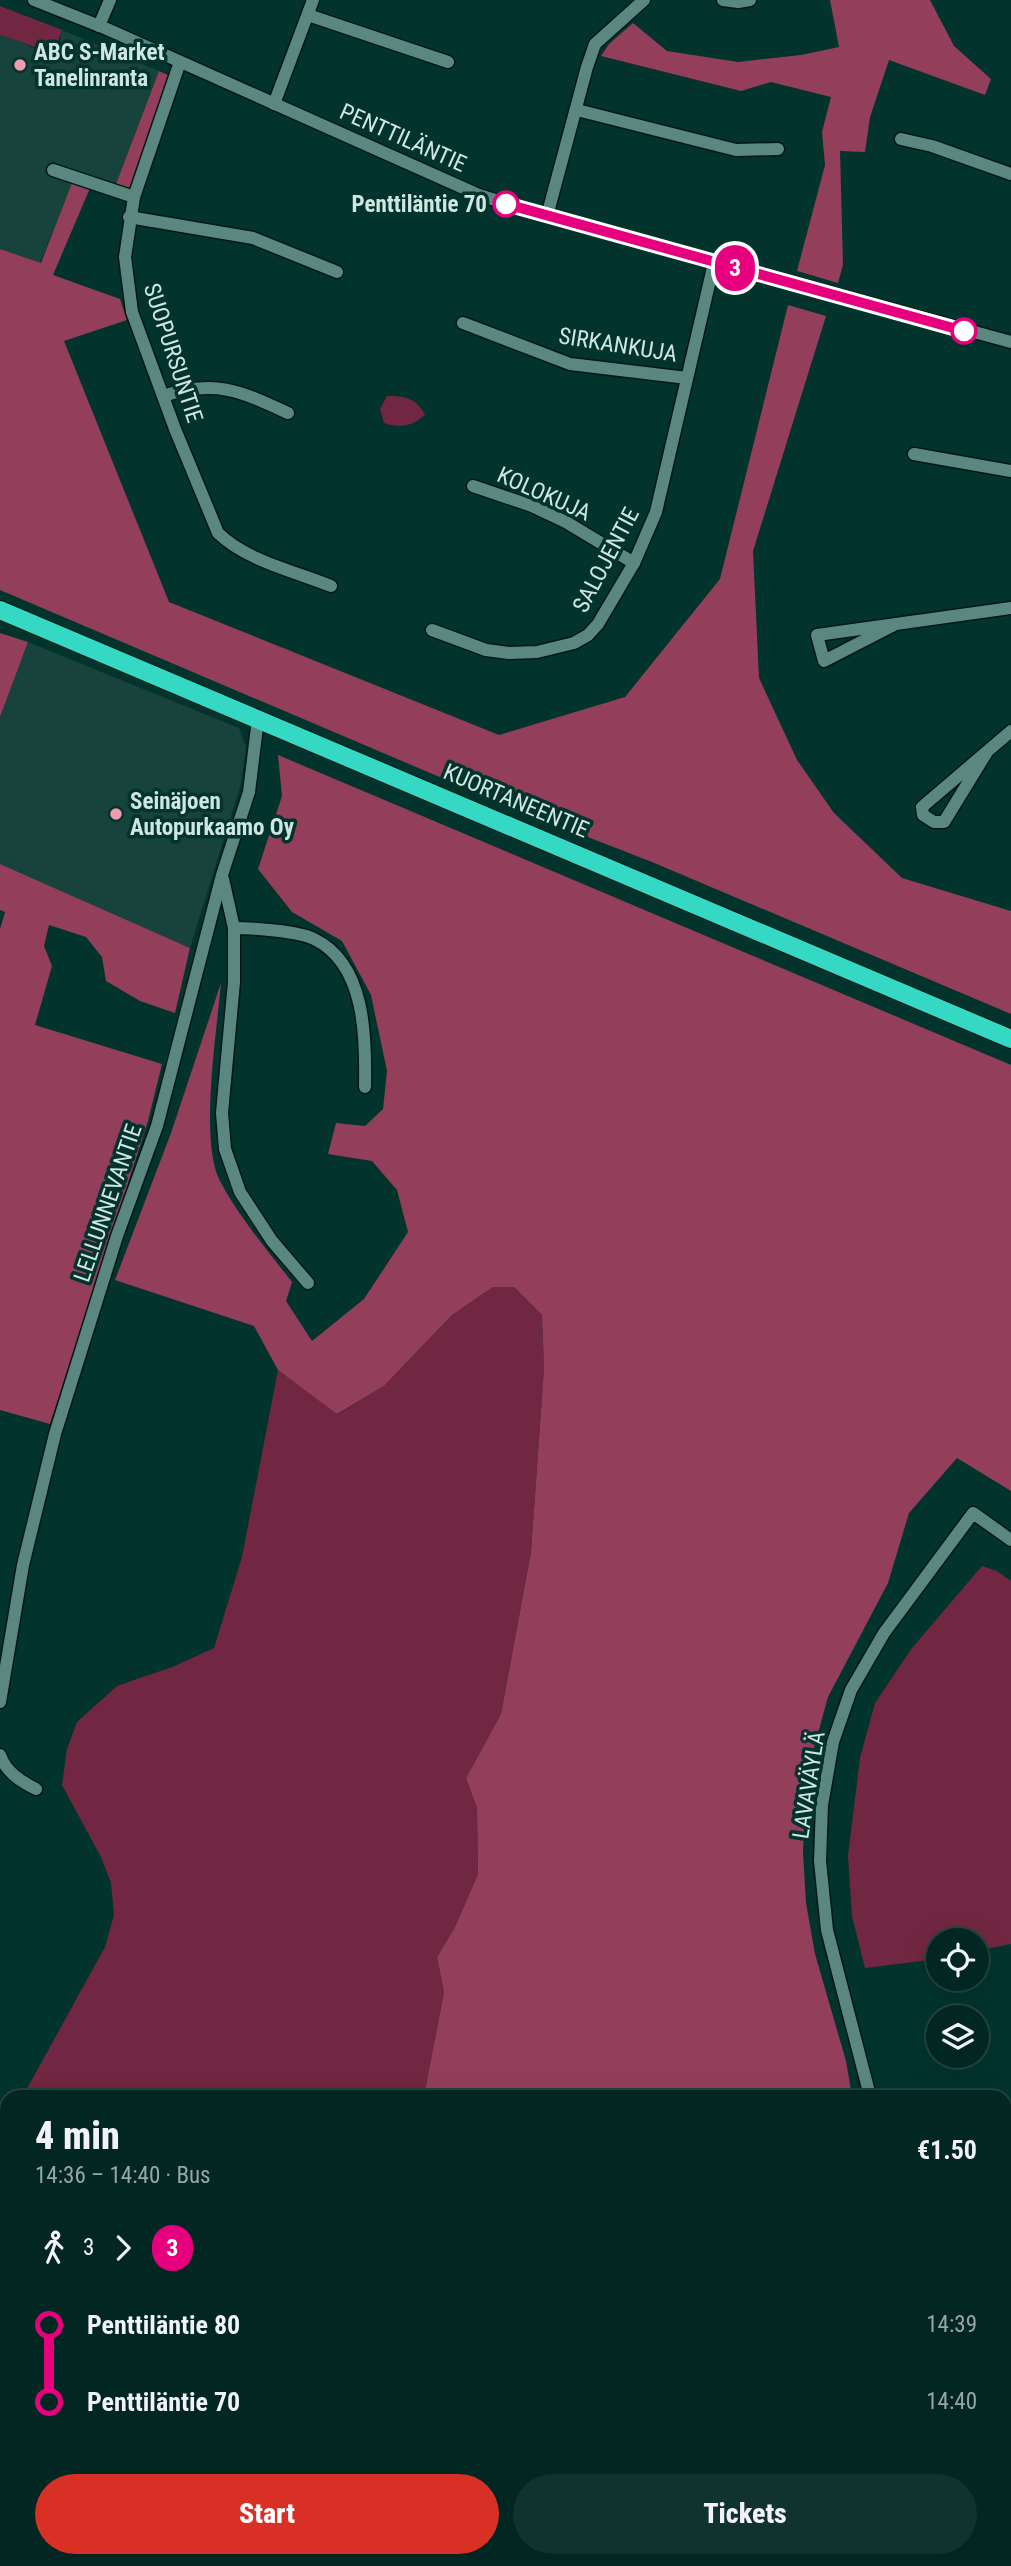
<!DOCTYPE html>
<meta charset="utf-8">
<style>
:root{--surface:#022722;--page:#10332f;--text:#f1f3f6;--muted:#96a5a5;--line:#234440;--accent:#d93025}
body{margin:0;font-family:"Roboto Condensed",sans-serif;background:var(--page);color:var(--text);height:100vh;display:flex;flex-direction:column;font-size:26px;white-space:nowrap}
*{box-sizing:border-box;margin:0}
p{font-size:23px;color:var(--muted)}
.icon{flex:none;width:38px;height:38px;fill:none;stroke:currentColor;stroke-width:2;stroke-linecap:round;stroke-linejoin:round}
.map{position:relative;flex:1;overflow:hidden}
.sheet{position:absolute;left:0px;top:2090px;width:1012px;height:478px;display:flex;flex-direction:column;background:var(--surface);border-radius:21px 21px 0 0;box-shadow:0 7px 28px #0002,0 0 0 2px var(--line)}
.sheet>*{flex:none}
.badge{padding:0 14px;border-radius:23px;font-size:24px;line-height:46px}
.controls{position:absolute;left:926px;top:1928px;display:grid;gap:14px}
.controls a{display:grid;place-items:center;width:63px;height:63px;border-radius:50%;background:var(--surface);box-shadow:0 7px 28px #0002,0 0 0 2px var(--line);font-size:35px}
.map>.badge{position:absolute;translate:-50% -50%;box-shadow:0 0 0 4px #fff}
.legs{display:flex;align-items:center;gap:10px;height:77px;padding:0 35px;font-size:23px}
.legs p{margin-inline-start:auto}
.head{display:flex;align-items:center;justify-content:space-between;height:119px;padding:0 35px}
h1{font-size:38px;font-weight:800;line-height:52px}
.primary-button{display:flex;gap:14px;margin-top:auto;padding:14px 35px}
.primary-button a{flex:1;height:80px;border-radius:42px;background:var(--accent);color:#fff;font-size:28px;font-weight:800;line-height:80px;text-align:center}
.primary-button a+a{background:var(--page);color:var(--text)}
ul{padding:0 35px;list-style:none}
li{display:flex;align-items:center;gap:24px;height:77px;font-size:26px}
li i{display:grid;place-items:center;width:10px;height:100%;margin:0 9px;background:currentColor}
li i::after{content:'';width:18px;height:18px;margin:-9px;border:5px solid;border-radius:50%;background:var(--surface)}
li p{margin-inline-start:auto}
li:first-child i{background:linear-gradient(#0000 50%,currentColor 0)}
li:last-child i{background:linear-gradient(currentColor 50%,#0000 0)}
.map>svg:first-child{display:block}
</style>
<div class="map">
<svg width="1011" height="2566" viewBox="0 0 1011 2566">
<rect width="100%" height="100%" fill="#02342d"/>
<g fill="#18423c">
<polygon points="62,30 159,71 116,184 77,173 40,263 0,249 0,35 15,39 33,48 60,42"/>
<polygon points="28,642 239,728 246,747 241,784 190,948 0,864 0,717"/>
</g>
<g fill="#712741">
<path d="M0,6L62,30L54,53C35,49 19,40 0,35Z"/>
<path d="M387,396C405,396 416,398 425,415C412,426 400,429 384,423L380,409Z"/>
<polygon points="493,1287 514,1287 542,1315 544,1368 531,1552 501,1714 466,1778 477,1808 478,1874 455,1927 437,1957 444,1992 424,2096 23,2096 105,1947 114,1915 111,1883 101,1857 62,1785 67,1749 77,1722 117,1686 172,1667 214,1648 242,1557 278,1370 338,1414 384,1386 452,1315"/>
<polygon points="982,1566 997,1571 1011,1581 1011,1944 977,1951 976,1941 938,1941 938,1959 865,1968 852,1916 848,1856 860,1758 875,1703 912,1648"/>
<polygon points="1004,2254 1011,2254 1011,2566 884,2566 886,2560 1004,2560"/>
</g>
<g fill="#933e5a">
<polygon points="830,0 930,0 954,46 991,79 985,95 889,60 870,117 865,152 840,151 843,265 838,283 797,271 825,165 822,132 831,97 771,82 741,91 601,56 609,44 633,23 667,51 738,62 801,55 839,47"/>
<polygon points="159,71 170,76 130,189 116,184"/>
<polygon points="72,183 90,188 53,275 120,299 127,320 64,341 169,602 499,735 625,697 720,579 788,305 826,316 753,551 759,678 797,760 834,813 902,878 1011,911 1011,1014 652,862 503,804 0,590 0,249 41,263"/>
<polygon points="0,633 28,642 0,717"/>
<path d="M278,755L1011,1065V1491L957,1458L909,1513L888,1583L828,1697L806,1777L803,1852L806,1903L815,1954L846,2061L852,2096H424L444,1992L437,1957L455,1927L478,1874L477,1808L466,1778L501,1714L531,1552L544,1368L542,1315L514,1287H493L452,1315L384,1386L337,1414L278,1370L254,1326L115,1280L171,1133L221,983C217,1031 199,1140 220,1181C239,1217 267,1250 292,1282L286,1301L312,1341L364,1299L408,1232L397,1190L372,1161L328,1154L336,1123L365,1126L383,1109L387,1071L371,995L342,941L292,912L258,869L282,796Z"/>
<polygon points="0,864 190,948 175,1013 140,1001 106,981 102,957 86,937 49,925 44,946 52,966 35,1025 162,1064 148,1121 50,1424 0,1410 0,929 5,912 0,910"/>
<polygon points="7,2140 7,2560 320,2560 318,2566 0,2566 0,2153"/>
<polygon points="444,2560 822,2560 820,2566 443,2566"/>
</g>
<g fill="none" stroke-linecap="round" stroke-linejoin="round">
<g stroke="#021815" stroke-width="15">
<g id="minor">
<polyline points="34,0 107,29 479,195 547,216 1011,342"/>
<polyline points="723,0 738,2 750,0"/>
<polyline points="308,15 448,62"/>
<polyline points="99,26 110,0"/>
<path d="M180,62L134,197L125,257L132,312L175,429L218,533C247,561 294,571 331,586"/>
<polyline points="274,104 313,0"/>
<polyline points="577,110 736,150 778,149"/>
<polyline points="901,139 932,146 1011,174"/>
<polyline points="53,170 134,197"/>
<polyline points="547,216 587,67 595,44 644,0"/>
<polyline points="129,217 253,238 337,272"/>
<polyline points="463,323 570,364 687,378"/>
<path d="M163,396C216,379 240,391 288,413"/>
<polyline points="914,454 1011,471"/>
<polyline points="473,486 532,506 566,522 634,563"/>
<polyline points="894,625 824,661 817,635 1011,608"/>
<polyline points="432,630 486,650 509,653 537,652 574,643 588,635 598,624 634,563 656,512 714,263"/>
<polyline points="987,752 944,822 934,822 923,815 922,807 1011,731"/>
<polyline points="223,879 234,928 234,982 222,1113 225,1149 240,1192 272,1241 308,1283"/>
<path d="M234,928C252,928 298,931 314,939C366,964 366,1038 365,1087"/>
<polyline points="0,1702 23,1565 55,1434 117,1236 157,1126 222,875 249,792 258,719"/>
<path d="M0,1755C6,1772 20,1781 36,1789"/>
<polyline points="870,2096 827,1930 820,1861 822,1805 833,1742 851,1690 884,1633 973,1513 1011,1540"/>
<polyline points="1004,2231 1011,2231"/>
<polyline points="99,2566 102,2560"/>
<polyline points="855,2566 856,2560"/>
</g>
</g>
<g stroke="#021815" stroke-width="20">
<polyline id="highway" points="0,610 1011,1039"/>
</g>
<use href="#minor" stroke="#5a877f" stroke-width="12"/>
<use href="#highway" stroke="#35d8c2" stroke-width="18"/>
</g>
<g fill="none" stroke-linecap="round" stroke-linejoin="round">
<g stroke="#fff" stroke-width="16">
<polyline id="line-1" points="506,204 964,331"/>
</g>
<use href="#line-1" stroke="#e6007e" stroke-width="10"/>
</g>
<g fill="#f19ab2" stroke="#02342d" stroke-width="2.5">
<circle cx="20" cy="65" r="7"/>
<circle cx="116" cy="814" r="7"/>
</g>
<g fill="#fff" stroke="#e6007e" stroke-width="3.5">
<circle cx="506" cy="204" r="12"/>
<circle cx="964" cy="331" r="12"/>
</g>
<g text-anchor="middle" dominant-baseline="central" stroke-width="7" stroke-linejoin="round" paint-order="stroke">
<g font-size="23" font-weight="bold" fill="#cfe6e1" stroke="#02342d" text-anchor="start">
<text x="34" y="52">ABC S-Market<tspan x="34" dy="26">Tanelinranta</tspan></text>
<text x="130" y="801">Seinäjoen<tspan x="130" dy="26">Autopurkaamo Oy</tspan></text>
</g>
<g font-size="23" fill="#cfe6e1" stroke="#02342d">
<text transform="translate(403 138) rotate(24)">PENTTILÄNTIE</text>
<text transform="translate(618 345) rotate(9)">SIRKANKUJA</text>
<text transform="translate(173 353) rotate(72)">SUOPURSUNTIE</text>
<text transform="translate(544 494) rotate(24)">KOLOKUJA</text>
<text transform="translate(606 560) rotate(-62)">SALOJENTIE</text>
<text transform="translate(516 801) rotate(23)">KUORTANEENTIE</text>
<text transform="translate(108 1203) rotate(-71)">LELLUNNEVANTIE</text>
<text transform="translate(809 1785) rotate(-81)">LAVAVÄYLÄ</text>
</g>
<g font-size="23" font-weight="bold" fill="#cfe6e1" stroke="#02342d" text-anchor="end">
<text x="487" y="204">Penttiläntie 70</text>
</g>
</g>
</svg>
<div class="controls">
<a><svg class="icon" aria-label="locate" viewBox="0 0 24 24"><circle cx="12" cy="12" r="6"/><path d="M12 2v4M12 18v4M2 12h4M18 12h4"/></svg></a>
<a><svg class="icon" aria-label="layers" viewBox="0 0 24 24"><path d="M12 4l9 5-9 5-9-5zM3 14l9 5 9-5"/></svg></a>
</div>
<b class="badge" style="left:735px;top:268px;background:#e6007e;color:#fff">3</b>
<section class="sheet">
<div class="head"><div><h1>4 min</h1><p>14:36 – 14:40 · Bus</p></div><b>€1.50</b></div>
<div class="legs"><svg class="icon" aria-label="walk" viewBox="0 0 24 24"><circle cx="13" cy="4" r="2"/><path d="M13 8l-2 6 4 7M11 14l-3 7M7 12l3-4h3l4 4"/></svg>3<svg class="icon" aria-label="forward" viewBox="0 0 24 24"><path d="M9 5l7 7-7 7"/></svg><b class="badge" style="background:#e6007e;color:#fff">3</b></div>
<ul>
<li><i style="color:#e6007e"></i><b>Penttiläntie 80</b><p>14:39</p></li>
<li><i style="color:#e6007e"></i><b>Penttiläntie 70</b><p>14:40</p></li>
</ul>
<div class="primary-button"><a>Start</a><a>Tickets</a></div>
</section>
</div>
